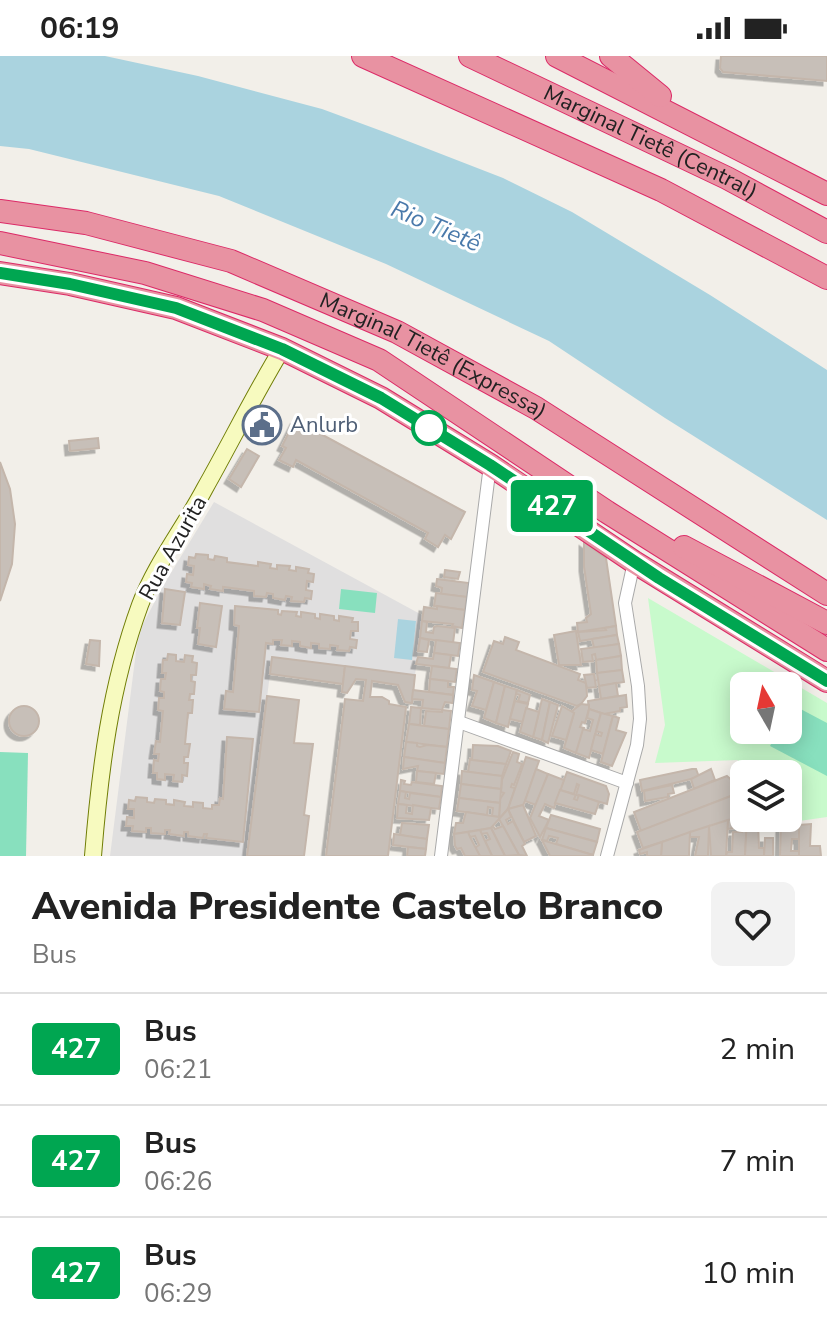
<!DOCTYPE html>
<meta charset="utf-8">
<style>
:root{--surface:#fff;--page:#f2f2f2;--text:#222;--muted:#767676;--line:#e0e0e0}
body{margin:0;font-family:"Nunito Sans",sans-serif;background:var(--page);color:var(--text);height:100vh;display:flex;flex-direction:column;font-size:30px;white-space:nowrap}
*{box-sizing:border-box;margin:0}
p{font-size:26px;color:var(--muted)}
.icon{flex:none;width:44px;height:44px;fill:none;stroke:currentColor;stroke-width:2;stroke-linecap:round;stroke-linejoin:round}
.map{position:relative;height:800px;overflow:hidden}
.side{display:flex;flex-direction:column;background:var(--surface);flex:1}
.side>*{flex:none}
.badge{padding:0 16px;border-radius:6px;font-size:28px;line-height:52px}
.needle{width:52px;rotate:351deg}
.tools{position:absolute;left:730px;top:616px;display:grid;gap:16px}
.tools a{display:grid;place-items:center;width:72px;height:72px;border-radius:12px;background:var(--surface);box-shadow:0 4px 20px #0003;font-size:40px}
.map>.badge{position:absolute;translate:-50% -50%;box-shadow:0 0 0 4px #fff}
.round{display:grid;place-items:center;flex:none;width:84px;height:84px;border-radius:12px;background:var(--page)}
.head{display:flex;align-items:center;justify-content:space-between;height:136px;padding:0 32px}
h1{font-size:38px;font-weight:800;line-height:60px}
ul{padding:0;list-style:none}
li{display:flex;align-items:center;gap:24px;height:112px;padding:0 32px;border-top:2px solid var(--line)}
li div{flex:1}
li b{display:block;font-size:30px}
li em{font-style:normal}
li .badge{min-width:88px;font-weight:700;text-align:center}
.status{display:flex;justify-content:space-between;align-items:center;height:56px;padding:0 40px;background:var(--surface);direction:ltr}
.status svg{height:22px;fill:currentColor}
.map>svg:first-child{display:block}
</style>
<div class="status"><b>06:19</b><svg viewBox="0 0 49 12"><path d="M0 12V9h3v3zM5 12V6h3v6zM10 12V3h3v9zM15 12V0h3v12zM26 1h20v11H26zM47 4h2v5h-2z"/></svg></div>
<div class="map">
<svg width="827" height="800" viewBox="0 0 827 800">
<defs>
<filter id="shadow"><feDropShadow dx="-4.5" dy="4.5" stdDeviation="0" flood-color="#0004"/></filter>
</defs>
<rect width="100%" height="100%" fill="#f2efe9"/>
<polygon fill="#e0dfdf" points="214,446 422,559 415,619 272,602 247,800 110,800 137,588 143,568 163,530"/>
<path fill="#c8facc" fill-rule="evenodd" d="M648,542L827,647V761L799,765L771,764V762H788V718H744V726L735,719L738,704L655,707L665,669ZM744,630H788V674H744Z"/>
<g fill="#88e0be">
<polygon points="341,533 377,537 375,557 339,553"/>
<polygon points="793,649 827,667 827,720 770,690 779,674 788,674 788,658"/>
<polygon points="0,696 28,697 26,800 0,800"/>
</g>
<g fill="#aad3df">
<polygon points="0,0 105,0 198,20 322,53 387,77 503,122 572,156 710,239 827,314 827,464 665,362 549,285 386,208 219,140 29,93 0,90"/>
<polygon points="398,563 416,565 412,604 394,602"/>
</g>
<g fill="#c7bfb8" stroke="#c4b6ab" stroke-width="2" filter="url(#shadow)">
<polygon points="721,0 827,0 827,25 723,16 720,12"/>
<polygon points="295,364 465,456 451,483 445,479 438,491 425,483 428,477 296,404 293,411 279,404 286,392 282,390"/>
<polygon points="98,382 99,392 70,395 69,385"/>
<polygon points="247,393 259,400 241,431 229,423"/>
<polygon points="0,406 10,433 15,468 12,508 0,545"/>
<polygon points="584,486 606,502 616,570 578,576 577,567 587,566 586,562 591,558 584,511"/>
<polygon points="196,498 208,499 208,503 214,504 215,500 227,502 227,506 258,510 258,506 271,508 270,512 277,513 277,509 290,510 289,514 296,515 296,511 309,513 308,517 314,518 313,526 307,525 306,534 312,535 311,543 305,542 304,546 291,545 292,541 286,540 285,544 273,542 273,538 267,537 266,541 254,540 254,535 223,531 223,535 210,533 211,530 204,528 204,533 191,531 192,527 186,526 187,518 193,519 194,510 188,509 189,501 195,502"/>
<polygon points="445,514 460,516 458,523 444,521"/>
<polygon points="437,523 469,527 467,541 441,538 442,532 436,530"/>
<polygon points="165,533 185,536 180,569 162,567"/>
<polygon points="436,537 467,541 465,554 434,550"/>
<polygon points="200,547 222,550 216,591 198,588 200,572 197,572"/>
<polygon points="235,550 278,554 278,558 281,559 282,555 297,556 296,560 301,561 301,556 315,558 315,562 320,563 320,558 334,560 334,564 339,565 339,560 353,562 352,566 358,566 358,575 351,575 350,583 357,584 356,592 350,591 349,595 337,594 338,590 330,589 330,593 319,592 319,588 311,587 311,592 300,590 300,586 292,585 292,590 281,589 282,584 273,584 273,588 266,587 259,656 224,653 226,635 233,636 239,570 234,569"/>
<polygon points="437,550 465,554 462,572 452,570 453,568 422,565 424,551 437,553"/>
<polygon points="422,565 427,566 426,576 433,577 434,571 437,570 455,572 453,587 420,582"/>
<polygon points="616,570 617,579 580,585 578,576 606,574 605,572"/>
<polygon points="576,575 581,609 559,609 554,579"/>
<polygon points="617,579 619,588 594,592 592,583"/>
<polygon points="505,581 519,586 516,594 580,618 578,624 586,627 587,640 581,648 577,650 483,616 494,585 503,588"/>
<polygon points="420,582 429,584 427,596 418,595"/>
<polygon points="90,584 100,585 99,610 86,608"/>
<polygon points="436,584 460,587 458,600 434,597"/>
<polygon points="619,588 621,600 596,604 595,598 592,599 593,605 583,606 581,593"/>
<polygon points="434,597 451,599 449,612 416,608 418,601 433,603"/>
<polygon points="168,598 176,599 176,605 184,606 185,599 193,600 192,606 197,607 196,619 191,619 191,625 195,626 194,638 190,638 189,644 193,644 192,657 188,657 185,688 190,688 188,701 184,701 184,707 188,707 187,720 182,719 182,726 173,725 174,719 165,718 165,724 157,723 157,717 153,717 154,704 158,705 159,698 154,698 156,685 160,686 163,655 158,654 159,642 164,642 164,636 160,635 161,623 165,623 166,617 162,617 163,604 167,604"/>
<polygon points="621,600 622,614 597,617 596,604"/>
<polygon points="272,601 345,610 343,628 270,618"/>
<polygon points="345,610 415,619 412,647 405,646 398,629 372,625 370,641 382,641 389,645 389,648 406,651 388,800 326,800 345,643 363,645 366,624 356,623 347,637 342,636"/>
<polygon points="432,610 457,613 455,626 430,623"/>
<polygon points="622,614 624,626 599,630 597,617"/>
<polygon points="594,618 596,631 587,632 584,619"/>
<polygon points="474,619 494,626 486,654 472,650 477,635 472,634"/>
<polygon points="430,623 448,625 448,631 454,631 453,639 429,636"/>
<polygon points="494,626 505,630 496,667 484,662"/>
<polygon points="616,627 618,640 601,643 599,630"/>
<polygon points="505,630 517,634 508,671 496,667"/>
<polygon points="413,634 453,639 453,647 445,646 442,654 422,652 423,644 412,643"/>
<polygon points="517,634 530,639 528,647 518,645 520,639 516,638"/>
<polygon points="626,639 627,651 620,652 620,655 604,658 589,653 588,645"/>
<polygon points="267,640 299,644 294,687 313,688 304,759 309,760 304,800 247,800"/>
<polygon points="542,643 550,646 542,684 533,681"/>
<polygon points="515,645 528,648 523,666 510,663"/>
<polygon points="550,646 558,649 548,687 542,684"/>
<polygon points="581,648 589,649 589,653 585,667 582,666 580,671 584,672 576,697 564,692 574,657 571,656"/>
<circle cx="24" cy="665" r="15"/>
<polygon points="562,650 574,657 566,684 552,680"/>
<polygon points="411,651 421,652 420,669 409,668"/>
<polygon points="526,652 539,656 533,681 520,676"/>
<polygon points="589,653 601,657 589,702 576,697 583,673 590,675 593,664 587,662"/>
<polygon points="442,654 451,655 449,673 424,670 426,655 442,656"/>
<polygon points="601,657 613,660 603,698 591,694 595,678 601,680 602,677 596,675"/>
<polygon points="613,660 619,662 616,674 626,677 612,710 601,706"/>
<polygon points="409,668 449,673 447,691 406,686"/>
<polygon points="227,681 253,683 243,786 206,782 207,778 204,778 203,782 188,780 188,776 184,776 184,780 169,778 170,774 165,774 165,778 151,777 151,772 146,772 146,776 132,775 133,770 126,770 127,761 134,762 134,753 128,753 129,744 135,745 136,741 147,742 147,746 154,747 155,743 166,744 166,748 174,749 174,744 185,746 184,750 193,751 193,746 203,747 203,752 212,753 212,749 219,749 220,742 223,743"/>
<polygon points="406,686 417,687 417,690 420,691 427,689 447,691 445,707 404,701"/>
<polygon points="473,689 498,690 511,695 506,708 472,704"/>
<polygon points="513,696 519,698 517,706 522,708 514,729 512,728 511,731 515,732 508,753 499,763 500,743 504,737 501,736 502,724"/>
<polygon points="404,701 445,707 444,718 417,715 418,710 403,713"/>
<polygon points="526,701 539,705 525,745 523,749 508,753"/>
<polygon points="470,703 472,704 506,708 502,720 468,716"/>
<polygon points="536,713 548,718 536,749 525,745"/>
<polygon points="692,713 696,713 699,721 642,735 640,724"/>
<polygon points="711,713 715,724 694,733 691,723"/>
<polygon points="417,715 436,717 434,728 416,726"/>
<polygon points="462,715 502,720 501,733 461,728"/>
<polygon points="567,716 606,730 609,738 607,748 576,739 579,729 577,728 574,738 560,734"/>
<polygon points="548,718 564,724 554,752 545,748 539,760 549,764 540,781 530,762"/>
<polygon points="727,720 744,735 641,775 634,756"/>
<polygon points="401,724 405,725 404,728 411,729 412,726 442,730 441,741 400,735"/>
<polygon points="461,728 501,733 500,747 459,742"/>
<polygon points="672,729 674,737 668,738 668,741 645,745 644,735"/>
<polygon points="560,734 576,739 574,743 577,744 579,739 599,746 595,758 555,747"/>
<polygon points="400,735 406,736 405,742 409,743 410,737 441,741 439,753 398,748"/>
<polygon points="744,735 744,760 643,792 637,776"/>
<polygon points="459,742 500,747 499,761 492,760 493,752 488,751 487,759 457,755"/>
<polygon points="398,748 407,749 406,757 412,758 413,749 431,752 429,764 397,762"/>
<polygon points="523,749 536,780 524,786 508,753"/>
<polygon points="508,753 511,761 506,764 508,768 513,765 525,788 522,790 527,800 519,799 499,763"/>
<polygon points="466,756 499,761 499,763 491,772 454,778 456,767 463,767"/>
<polygon points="551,759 600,773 597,786 546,772"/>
<polygon points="744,760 747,762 745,800 726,800 727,796 732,796 733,776 742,776 742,771 727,773 728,764"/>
<polygon points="747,762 753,762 753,767 758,767 759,792 764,792 764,800 745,800"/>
<polygon points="728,764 726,800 711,800 709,770"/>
<polygon points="402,767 429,769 427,783 400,779"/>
<polygon points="811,768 810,790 820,790 821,800 799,800 799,769"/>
<polygon points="781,769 799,769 799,783 792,783 791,795 799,795 799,800 780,800"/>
<polygon points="493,770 495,773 503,770 519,799 505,800 491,772"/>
<polygon points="709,770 708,800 695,800 699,781 690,781 690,776"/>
<polygon points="491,772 505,800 492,800 485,785 490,783 487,777 481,778 480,774"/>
<polygon points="546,772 597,786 593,799 556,788 558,782 549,780 547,785 542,784"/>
<polygon points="480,774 485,785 492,800 480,800 475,792 479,789 475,780 470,781 468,776"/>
<polygon points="468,776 470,781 480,800 465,800 461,792 457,793 455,790 454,778"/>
<polygon points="690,776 689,800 661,800 662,786"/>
<polygon points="394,778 427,783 426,793 393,789"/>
<polygon points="765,782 773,782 773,800 764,800"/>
<polygon points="542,784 593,799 593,800 550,800"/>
<polygon points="662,786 661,800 647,800 647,796 640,798 639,794"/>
<polygon points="408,791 426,793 425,800 407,800"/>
</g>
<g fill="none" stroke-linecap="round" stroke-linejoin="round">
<g stroke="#a9a9a9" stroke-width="14">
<g id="street">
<polyline points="459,666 627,727"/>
<polyline points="441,800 490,409"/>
<polyline points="607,800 637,689 640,663 638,630 625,547 634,506"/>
</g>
</g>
<g stroke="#707d05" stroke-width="18">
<path id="secondary" d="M93,800C100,714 110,631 140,549C156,507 184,472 205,432C231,386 254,339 282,293"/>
</g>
<g stroke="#dc2a67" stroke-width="24">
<g id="highway">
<polyline points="363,0 661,134 827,222"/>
<path id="s1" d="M470,0L727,122L827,176"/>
<polyline points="557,0 827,138"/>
<polyline points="611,0 660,40"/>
<path id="s2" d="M0,155L86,167L231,205L397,276L536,352L827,538"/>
<polyline points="0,187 145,217 263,254 379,304 607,456 827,594"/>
<polyline points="0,217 70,228 176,252 282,293 381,342 490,409 634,506 827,625"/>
<polyline points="684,491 827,567"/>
</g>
</g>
<use href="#street" stroke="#fff" stroke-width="12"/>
<use href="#secondary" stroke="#f7fabf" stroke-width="16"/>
<use href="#highway" stroke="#e892a2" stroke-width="22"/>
</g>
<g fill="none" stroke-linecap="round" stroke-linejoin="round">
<g stroke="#fff" stroke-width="18">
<polyline id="line" points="0,217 70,228 176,252 282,293 381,342 490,409 659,522 827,625"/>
</g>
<use href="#line" stroke="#00a651" stroke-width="12"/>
</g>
<defs>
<g id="civic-ring" transform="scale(2)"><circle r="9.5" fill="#fff" stroke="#5c6f8a" stroke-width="1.5"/><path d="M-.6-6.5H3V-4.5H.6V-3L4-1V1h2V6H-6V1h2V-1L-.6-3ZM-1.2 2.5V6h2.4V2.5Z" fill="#5c6f8a"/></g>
</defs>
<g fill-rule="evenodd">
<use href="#civic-ring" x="262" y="369"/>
</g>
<circle fill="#fff" stroke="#00a651" stroke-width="4" cx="429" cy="372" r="16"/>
<g text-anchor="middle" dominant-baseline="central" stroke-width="6" stroke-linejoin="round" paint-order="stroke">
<g font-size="22" fill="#222" stroke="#fff">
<text stroke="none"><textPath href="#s1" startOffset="200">Marginal Tietê (Central)</textPath></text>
<text stroke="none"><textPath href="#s2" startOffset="460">Marginal Tietê (Expressa)</textPath></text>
<text transform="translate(173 492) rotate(-61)">Rua Azurita</text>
</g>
<g font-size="22" fill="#4e5e75" stroke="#fff" text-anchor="start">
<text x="290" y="369">Anlurb</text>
</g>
<g font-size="24" font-style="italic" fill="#4a7aab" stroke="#fff">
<text transform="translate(436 170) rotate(23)">Rio Tietê</text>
</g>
</g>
</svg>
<div class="tools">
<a><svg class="needle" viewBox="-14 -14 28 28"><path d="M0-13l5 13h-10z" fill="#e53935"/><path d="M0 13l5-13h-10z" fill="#767676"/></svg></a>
<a><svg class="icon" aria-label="layers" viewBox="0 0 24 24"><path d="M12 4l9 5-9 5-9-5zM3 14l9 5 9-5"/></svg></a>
</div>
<b class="badge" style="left:552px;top:450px;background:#00a651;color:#fff">427</b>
</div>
<section class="side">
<div class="head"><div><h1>Avenida Presidente Castelo Branco</h1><p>Bus</p></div><a class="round"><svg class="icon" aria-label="heart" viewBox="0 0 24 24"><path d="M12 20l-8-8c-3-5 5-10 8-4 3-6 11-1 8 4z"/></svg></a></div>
<ul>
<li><span class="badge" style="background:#00a651;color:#fff">427</span><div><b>Bus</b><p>06:21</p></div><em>2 min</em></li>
<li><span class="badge" style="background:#00a651;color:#fff">427</span><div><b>Bus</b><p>06:26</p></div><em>7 min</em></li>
<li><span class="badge" style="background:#00a651;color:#fff">427</span><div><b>Bus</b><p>06:29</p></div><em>10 min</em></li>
</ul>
</section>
